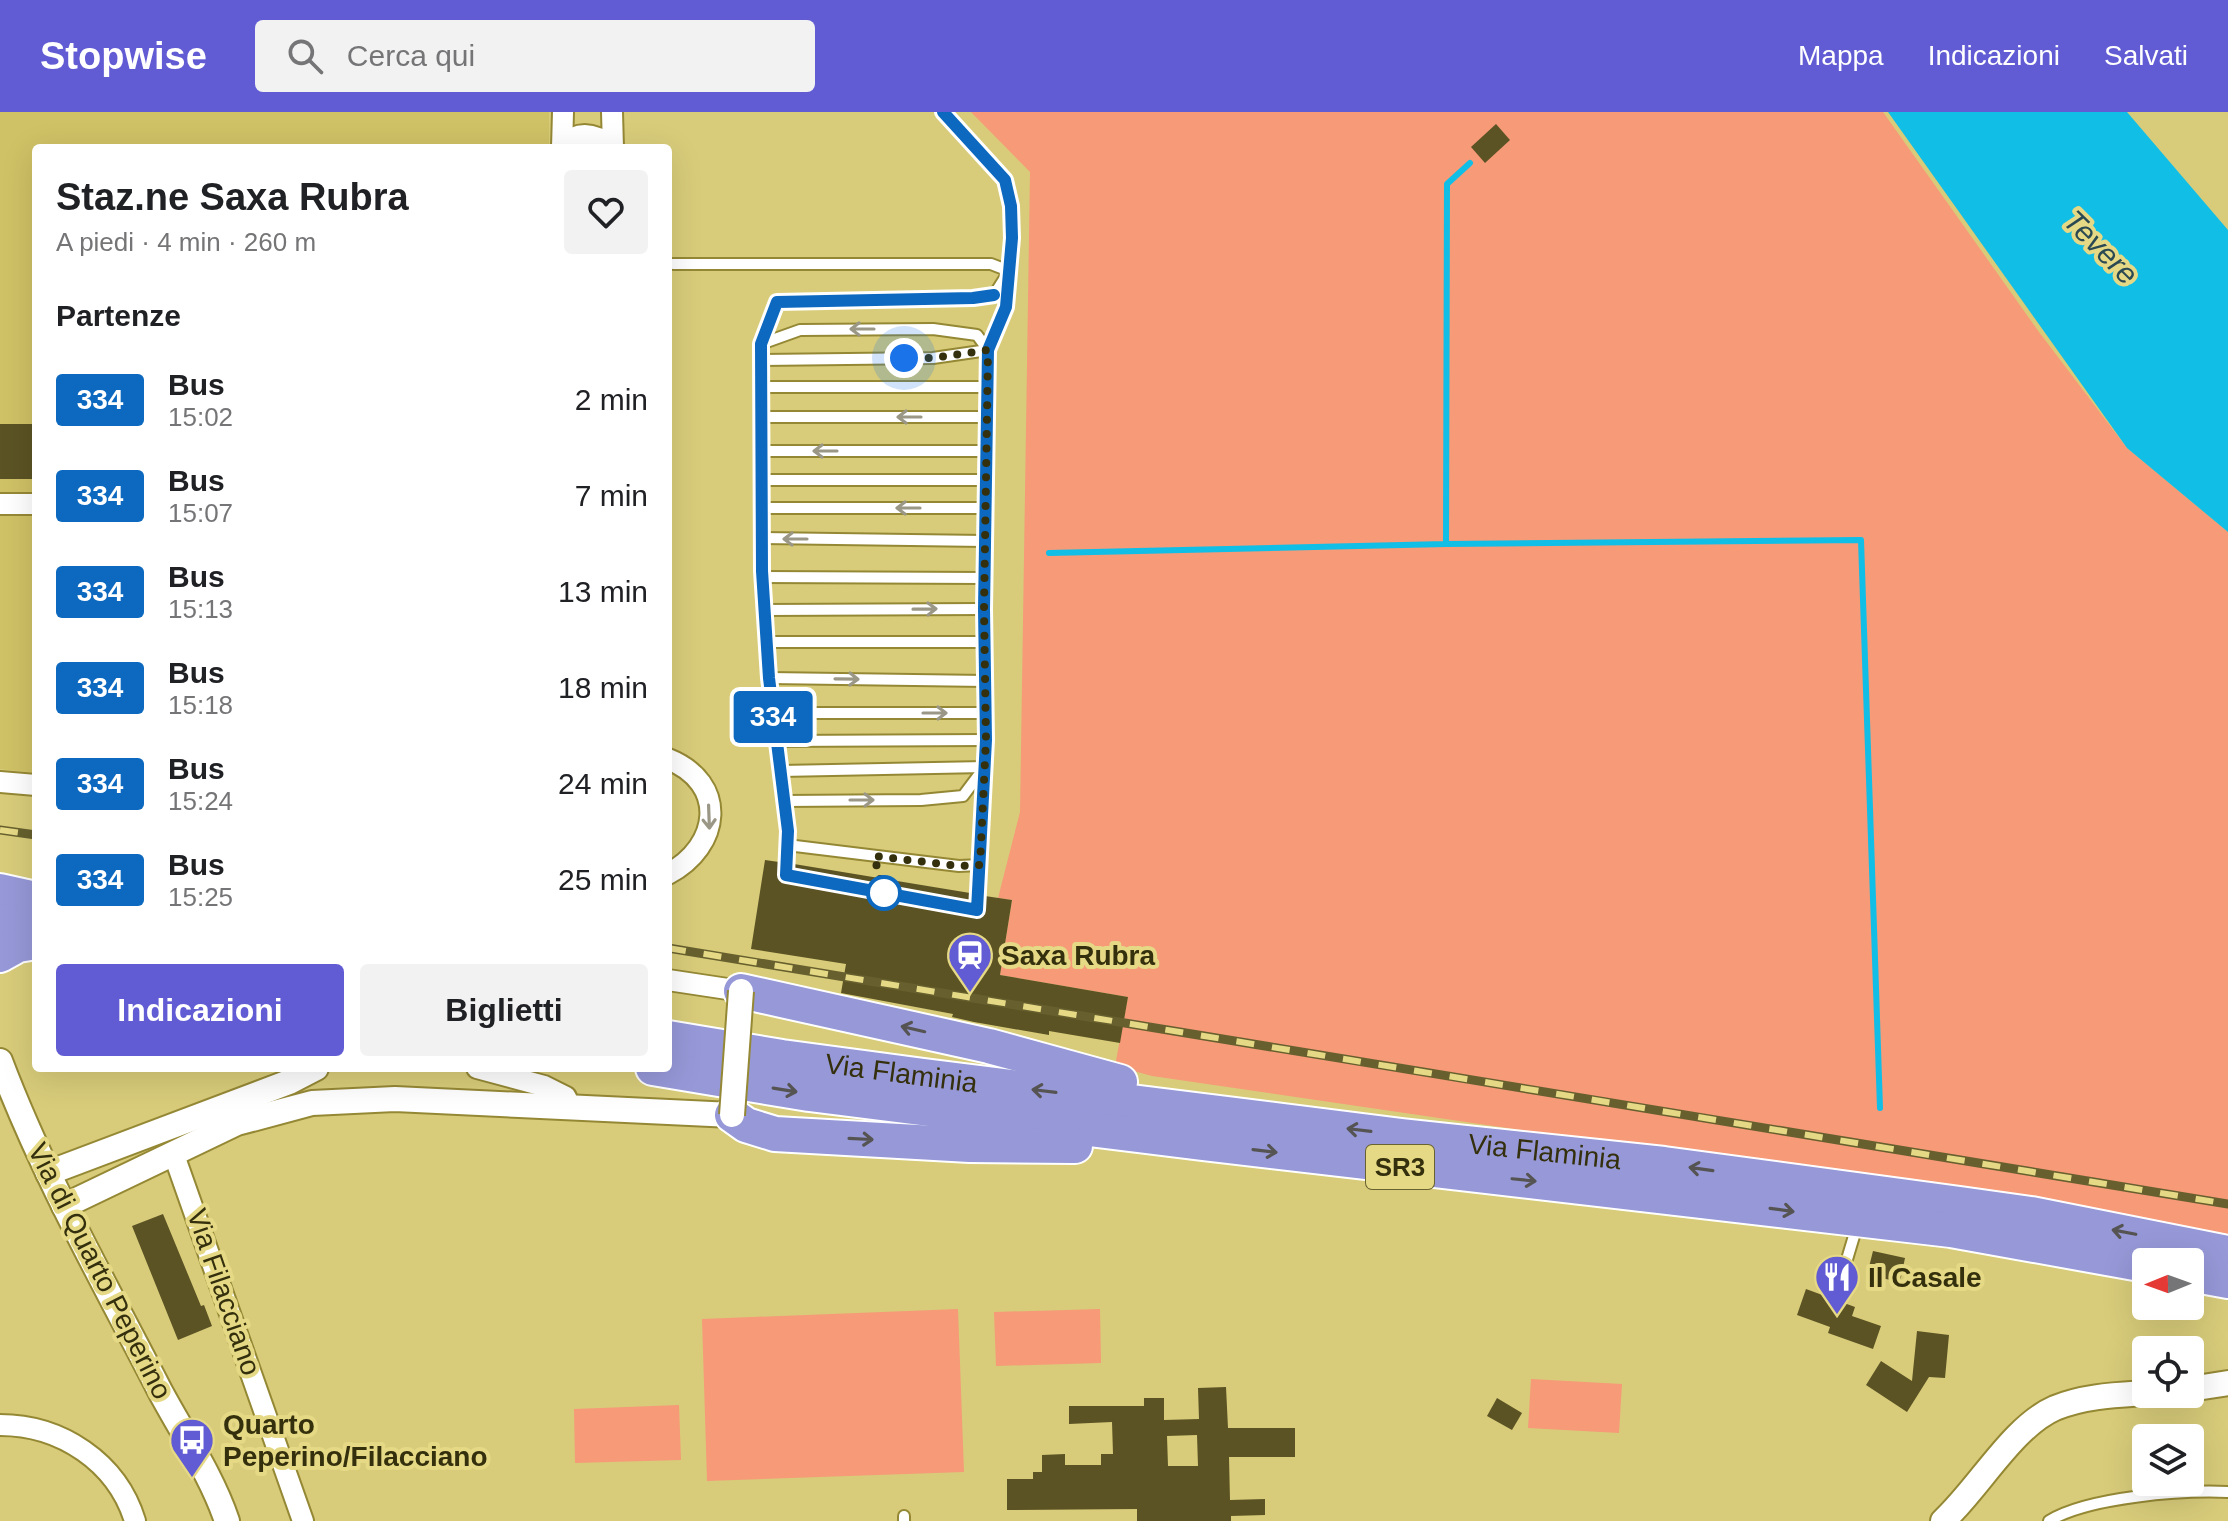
<!DOCTYPE html>
<html lang="it">
<meta charset="utf-8">
<style>
:root{--surface:#fff;--page:#f2f2f2;--text:#202124;--muted:#757577;--accent:#615bd4}
body{margin:0;font-family:Arial,sans-serif;background:var(--page);color:var(--text);height:100vh;display:flex;flex-direction:column;font-size:30px;white-space:nowrap}
*{box-sizing:border-box;margin:0}
p{font-size:26px;color:var(--muted)}
.icon{flex:none;width:44px;height:44px;fill:none;stroke:currentColor;stroke-width:2;stroke-linecap:round;stroke-linejoin:round}
.map{position:relative;flex:1;overflow:hidden}
.panel{position:absolute;left:32px;top:32px;width:640px;height:928px;display:flex;flex-direction:column;background:var(--surface);border-radius:8px;box-shadow:0 8px 32px #0002}
.panel>*{flex:none}
.badge{padding:0 16px;border-radius:6px;font-size:28px;line-height:52px}
.needle{width:52px;rotate:269deg}
.tools{position:absolute;left:2132px;top:1136px;display:grid;gap:16px}
.tools a{display:grid;place-items:center;width:72px;height:72px;border-radius:8px;background:var(--surface);box-shadow:0 8px 32px #0002;font-size:40px}
.you{position:absolute;width:40px;height:40px;margin:-20px;border:6px solid #fff;border-radius:50%;background:#1a73e8;box-shadow:0 0 0 12px #1a73e833}
.map>.badge{position:absolute;translate:-50% -50%;box-shadow:0 0 0 4px #fff}
h2{padding:0 24px;font-size:30px;line-height:72px}
.round{display:grid;place-items:center;flex:none;width:84px;height:84px;border-radius:8px;background:var(--page)}
.overview{display:flex;align-items:center;justify-content:space-between;height:136px;padding:0 24px}
h1{font-size:38px;font-weight:700;line-height:60px}
.button{display:flex;gap:16px;margin-top:auto;padding:16px 24px}
.button a{flex:1;height:92px;border-radius:8px;background:var(--accent);color:#fff;font-size:32px;font-weight:700;line-height:92px;text-align:center}
.button a+a{background:var(--page);color:var(--text)}
ul{padding:0;list-style:none}
li{display:flex;align-items:center;gap:24px;height:96px;padding:0 24px}
li div{flex:1}
li b{display:block;font-size:30px}
li em{font-style:normal}
li .badge{min-width:88px;font-weight:700;text-align:center}
header{display:flex;align-items:center;gap:48px;box-sizing:border-box;height:112px;padding:0 40px;background:var(--accent);color:#fff}
header strong{font-size:38px}
nav{display:flex;gap:44px;margin-inline-start:auto;font-size:28px}
.search{width:560px;height:72px;background:var(--page);display:flex;align-items:center;gap:20px;box-sizing:border-box;padding:0 28px;border-radius:8px;color:var(--muted);font-size:30px}
.map>svg:first-child{display:block}
</style>
<header>
<strong>Stopwise</strong>
<div class="search"><svg class="icon" aria-label="search" viewBox="0 0 24 24"><circle cx="10" cy="10" r="6"/><path d="M15 15l6 6"/></svg>Cerca qui</div>
<nav><a>Mappa</a><a>Indicazioni</a><a>Salvati</a></nav>
</header>
<div class="map">
<svg width="2228" height="1409" viewBox="0 0 2228 1409">
<rect width="100%" height="100%" fill="#d8cc7a"/>
<polygon fill="#cfc165" points="0,0 549,0 549,36 36,36 36,661 0,657"/>
<g fill="#f69a78">
<polygon points="971,0 1883,0 2039,220 2127,336 2228,420 2228,1129 1958,1075 1535,1020 1152,964 1115,954 1128,885 1000,863 1012,788 998,786 1020,700 1030,60"/>
<polygon points="958,1197 964,1360 707,1369 702,1207"/>
<polygon points="1100,1197 1101,1251 996,1254 994,1200"/>
<polygon points="1531,1267 1622,1272 1619,1321 1528,1316"/>
<polygon points="679,1293 681,1348 575,1351 574,1297"/>
</g>
<polygon fill="#10bee6" points="1888,0 2127,0 2228,118 2228,420 2127,336"/>
<g fill="none" stroke-linecap="round" stroke-linejoin="round">
<g stroke="#10bee6" stroke-width="6">
<polyline points="1446,432 1861,428 1880,996"/>
<polyline points="1049,441 1446,432 1447,72 1470,51"/>
</g>
</g>
<g fill="#5b5324" fill-rule="evenodd">
<polygon points="1496,12 1510,28 1485,51 1471,35"/>
<rect x="0" y="312" width="36" height="55"/>
<polygon points="765,748 779,750 786,756 794,752 970,781 977,789 985,784 1012,788 1000,863 1128,885 1120,931 1049,919 1049,923 974,910 952,905 953,902 841,881 846,852 751,837"/>
<polygon points="163,1102 201,1194 204,1193 212,1214 178,1228 132,1114"/>
<polygon points="1873,1139 1905,1146 1900,1170 1867,1163"/>
<polygon points="1806,1177 1855,1195 1852,1204 1881,1214 1873,1237 1828,1221 1830,1215 1797,1203"/>
<polygon points="1917,1219 1949,1223 1945,1266 1929,1265 1907,1300 1866,1273 1881,1249 1912,1269"/>
<path d="M1226,1275L1228,1316H1295V1345H1229L1230,1388L1265,1387V1403L1231,1404V1409H1137V1397L1007,1398V1367H1033V1360H1042V1343L1065,1342V1353H1101V1342H1113L1112,1310L1069,1312V1294H1144V1286H1164V1308L1199,1307L1198,1276ZM1197,1323L1198,1354H1168L1167,1324Z"/>
<polygon points="1497,1286 1522,1301 1512,1318 1487,1304"/>
</g>
<g fill="none" stroke-linecap="round" stroke-linejoin="round">
<g stroke="#958835" stroke-width="14">
<g id="service">
<polyline points="942,0 1005,68 1011,94 1012,126 1006,195 988,238 984,497 986,628 978,781"/>
<polyline points="673,152 991,152 1009,159"/>
<polyline points="761,232 800,218 933,217 977,223 988,238"/>
<polyline points="761,248 933,246 988,238"/>
<polyline points="761,275 987,275"/>
<polyline points="761,305 987,305"/>
<polyline points="761,339 987,339"/>
<polyline points="761,368 986,368"/>
<polyline points="761,396 986,396"/>
<polyline points="762,426 985,429"/>
<polyline points="762,465 985,466"/>
<polyline points="764,498 984,497"/>
<polyline points="766,530 985,530"/>
<polyline points="769,566 986,569"/>
<polyline points="773,601 985,601"/>
<polyline points="777,629 986,628"/>
<polyline points="781,659 985,655"/>
<polyline points="784,689 921,688 963,684 984,656"/>
<polyline points="787,733 959,754 980,753"/>
<polyline points="787,748 788,719 769,566 762,459 761,232 777,190 973,186 994,183 1008,161"/>
<polyline points="1842,1164 1857,1114"/>
<polyline points="904,1404 904,1409"/>
<path d="M2049,1409C2088,1385 2182,1378 2228,1380"/>
</g>
</g>
<g stroke="#958835" stroke-width="24">
<g id="minor">
<polyline points="612,0 613,36"/>
<path d="M562,34C579,17 595,21 613,35"/>
<polyline points="562,36 563,0"/>
<polyline points="0,392 36,392"/>
<path d="M668,647C728,671 721,734 668,762"/>
<polyline points="0,670 36,673"/>
<polyline points="668,868 741,879"/>
<polyline points="477,956 544,974 566,985 569,995"/>
<polyline points="174,1043 303,1409"/>
<path d="M0,1313C61,1313 117,1350 135,1409"/>
</g>
</g>
<g stroke="#958835" stroke-width="28">
<g id="tertiary">
<path d="M0,949C43,1063 104,1170 160,1279C183,1322 211,1362 227,1409"/>
<polyline points="48,1061 289,970 316,956"/>
<polyline points="64,1094 237,1011 312,991 395,987 732,1003"/>
<polyline points="2190,1277 2228,1271"/>
<path d="M1943,1409C1979,1376 2012,1315 2055,1296C2084,1284 2116,1283 2146,1281"/>
</g>
</g>
<g stroke="#fff" stroke-width="38">
<g id="trunk">
<polyline points="0,779 36,787"/>
<polyline points="0,809 36,817"/>
<polyline points="0,843 18,833 36,830"/>
<polyline points="741,879 989,934 1120,970"/>
<path id="s1" d="M668,926L782,945L924,964L1402,1024L1664,1052L1960,1092L2031,1102L2228,1141"/>
<polyline points="653,956 809,982 1202,1031 1951,1118 2146,1153"/>
<polyline points="732,1003 746,1013 775,1022 970,1033 1075,1034"/>
<polyline points="2190,1162 2228,1169"/>
</g>
</g>
<use href="#service" stroke="#fff" stroke-width="10"/>
<use href="#minor" stroke="#fff" stroke-width="20"/>
<use href="#tertiary" stroke="#fff" stroke-width="24"/>
<use href="#trunk" stroke="#9698d8" stroke-width="34"/>
<g stroke="#67602e" stroke-width="9">
<g id="rail">
<polyline points="0,718 36,723"/>
<polyline points="668,836 2228,1092"/>
</g>
</g>
<use href="#rail" stroke="#e5d986" stroke-width="6" stroke-dasharray="18" stroke-linecap="butt"/>
<g stroke="#958835" stroke-width="28" stroke-linecap="butt">
<polyline id="tertiary-bridge" points="732,1003 741,879"/>
</g>
<use href="#tertiary-bridge" stroke="#fff" stroke-width="24"/>
</g>
<defs><path id="oneway-shaft" d="M-6 0H5M1.5-3L5.5 0L1.5 3" fill="none" stroke-width="1.6" stroke-linecap="round" stroke-linejoin="round" transform="scale(2)"/></defs>
<g stroke="#9a9786">
<use href="#oneway-shaft" transform="translate(862 217) rotate(180)"/>
<use href="#oneway-shaft" transform="translate(909 305) rotate(-180)"/>
<use href="#oneway-shaft" transform="translate(825 339) rotate(180)"/>
<use href="#oneway-shaft" transform="translate(908 396) rotate(180)"/>
<use href="#oneway-shaft" transform="translate(795 427) rotate(-180)"/>
<use href="#oneway-shaft" transform="translate(925 497) rotate(-1)"/>
<use href="#oneway-shaft" transform="translate(847 567) rotate(1)"/>
<use href="#oneway-shaft" transform="translate(935 601)"/>
<use href="#oneway-shaft" transform="translate(862 688)"/>
<use href="#oneway-shaft" transform="translate(709 705) rotate(88)"/>
</g>
<g stroke="#565453">
<use href="#oneway-shaft" transform="translate(913 917) rotate(-167)"/>
<use href="#oneway-shaft" transform="translate(785 978) rotate(9)"/>
<use href="#oneway-shaft" transform="translate(1044 979) rotate(-173)"/>
<use href="#oneway-shaft" transform="translate(1359 1018) rotate(-173)"/>
<use href="#oneway-shaft" transform="translate(861 1027) rotate(3)"/>
<use href="#oneway-shaft" transform="translate(1265 1039) rotate(7)"/>
<use href="#oneway-shaft" transform="translate(1701 1057) rotate(-172)"/>
<use href="#oneway-shaft" transform="translate(1524 1068) rotate(6)"/>
<use href="#oneway-shaft" transform="translate(1782 1098) rotate(8)"/>
<use href="#oneway-shaft" transform="translate(2124 1120) rotate(-169)"/>
</g>
<g fill="none" stroke-linecap="round" stroke-linejoin="round">
<g stroke="#fff" stroke-width="18">
<polyline id="line" points="943,0 1005,68 1011,94 1012,126 1006,195 988,238 984,497 986,628 977,798 786,763 788,719 769,566 762,459 761,232 777,190 973,186 994,183"/>
</g>
<use href="#line" stroke="#0c69bf" stroke-width="12"/>
<polyline stroke="#342f0c" stroke-width="8" stroke-dasharray="0 14.4" points="884,781 874,744 959,754 980,753 986,628 984,497 988,238 933,246 904,246"/>
</g>
<defs>
<g id="station-pin" transform="scale(2.3)"><path d="M0 17L-7.5 6A9.5 9.5 0 1 1 7.5 6Z" fill="#615bd4" stroke="#e5d986"/><path d="M-3-6H3Q5-6 5-4V2Q5 4 3 4L4.5 6H3L1.5 4h-3L-3 6H-4.5L-3 4Q-5 4-5 2V-4Q-5-6-3-6ZM-3.5-4v3h7v-3ZM-3.5 1v1.5H-2V1ZM2 1v1.5H3.5V1Z" fill="#fff"/></g>
<g id="restaurant-pin" transform="scale(2.3)"><path d="M0 17L-7.5 6A9.5 9.5 0 1 1 7.5 6Z" fill="#615bd4" stroke="#e5d986"/><path d="M-5-6h1v4h1v-4h1v4h1v-4h1v5L-1.5 .5V6h-2V.5L-5-1ZM5-6V6H3V1.5H1.5Q1.5-4 5-6Z" fill="#fff"/></g>
<g id="bus-pin" transform="scale(2.3)"><path d="M0 17L-7.5 6A9.5 9.5 0 1 1 7.5 6Z" fill="#615bd4" stroke="#e5d986"/><path d="M-5-6H5V4H4V6H2V4H-2V6H-4V4H-5ZM-3.5-4V0h7V-4ZM-3.5 1.2v1.5H-2V1.2ZM2 1.2v1.5H3.5V1.2Z" fill="#fff"/></g>
</defs>
<g fill-rule="evenodd">
<use href="#station-pin" x="970" y="843"/>
<use href="#restaurant-pin" x="1837" y="1165"/>
<use href="#bus-pin" x="192" y="1328"/>
</g>
<circle fill="#fff" stroke="#0c69bf" stroke-width="4" cx="884" cy="781" r="16"/>
<g text-anchor="middle" dominant-baseline="central" stroke-width="8" stroke-linejoin="round" paint-order="stroke">
<rect fill="#e5d986" stroke="#696231" stroke-width="2" x="1366" y="1033" width="68" height="44" rx="6"/>
<g font-size="26" font-weight="bold" fill="#342f0c">
<text x="1400" y="1055">SR3</text>
</g>
<g font-size="28" font-weight="bold" fill="#342f0c" stroke="#e5d986" text-anchor="start">
<text x="1001" y="843">Saxa Rubra</text>
<text x="1868" y="1165">Il Casale</text>
<text x="223" y="1312">Quarto<tspan x="223" dy="32">Peperino/Filacciano</tspan></text>
</g>
<g font-size="28" fill="#342f0c" stroke="#e5d986">
<text stroke="none"><textPath href="#s1" startOffset="236">Via Flaminia</textPath></text>
<text stroke="none"><textPath href="#s1" startOffset="884">Via Flaminia</textPath></text>
<text transform="translate(100 1159) rotate(63)">Via di Quarto Peperino</text>
<text transform="translate(224 1180) rotate(71)">Via Filacciano</text>
</g>
<g font-size="30" font-style="italic" fill="#2b4953" stroke="#e5d986">
<text transform="translate(2101 135) rotate(45)">Tevere</text>
</g>
</g>
</svg>
<div class="tools">
<a><svg class="needle" viewBox="-14 -14 28 28"><path d="M0-13l5 13h-10z" fill="#e53935"/><path d="M0 13l5-13h-10z" fill="#757577"/></svg></a>
<a><svg class="icon" aria-label="locate" viewBox="0 0 24 24"><circle cx="12" cy="12" r="6"/><path d="M12 2v4M12 18v4M2 12h4M18 12h4"/></svg></a>
<a><svg class="icon" aria-label="layers" viewBox="0 0 24 24"><path d="M12 4l9 5-9 5-9-5zM3 14l9 5 9-5"/></svg></a>
</div>
<div class="you" style="left:904px;top:246px"></div>
<b class="badge" style="left:773px;top:605px;background:#0c69bf;color:#fff">334</b>
<section class="panel">
<div class="overview"><div><h1>Staz.ne Saxa Rubra</h1><p>A piedi · 4 min · 260 m</p></div><a class="round"><svg class="icon" aria-label="heart" viewBox="0 0 24 24"><path d="M12 20l-8-8c-3-5 5-10 8-4 3-6 11-1 8 4z"/></svg></a></div>
<h2>Partenze</h2>
<ul>
<li><span class="badge" style="background:#0c69bf;color:#fff">334</span><div><b>Bus</b><p>15:02</p></div><em>2 min</em></li>
<li><span class="badge" style="background:#0c69bf;color:#fff">334</span><div><b>Bus</b><p>15:07</p></div><em>7 min</em></li>
<li><span class="badge" style="background:#0c69bf;color:#fff">334</span><div><b>Bus</b><p>15:13</p></div><em>13 min</em></li>
<li><span class="badge" style="background:#0c69bf;color:#fff">334</span><div><b>Bus</b><p>15:18</p></div><em>18 min</em></li>
<li><span class="badge" style="background:#0c69bf;color:#fff">334</span><div><b>Bus</b><p>15:24</p></div><em>24 min</em></li>
<li><span class="badge" style="background:#0c69bf;color:#fff">334</span><div><b>Bus</b><p>15:25</p></div><em>25 min</em></li>
</ul>
<div class="button"><a>Indicazioni</a><a>Biglietti</a></div>
</section>
</div>
